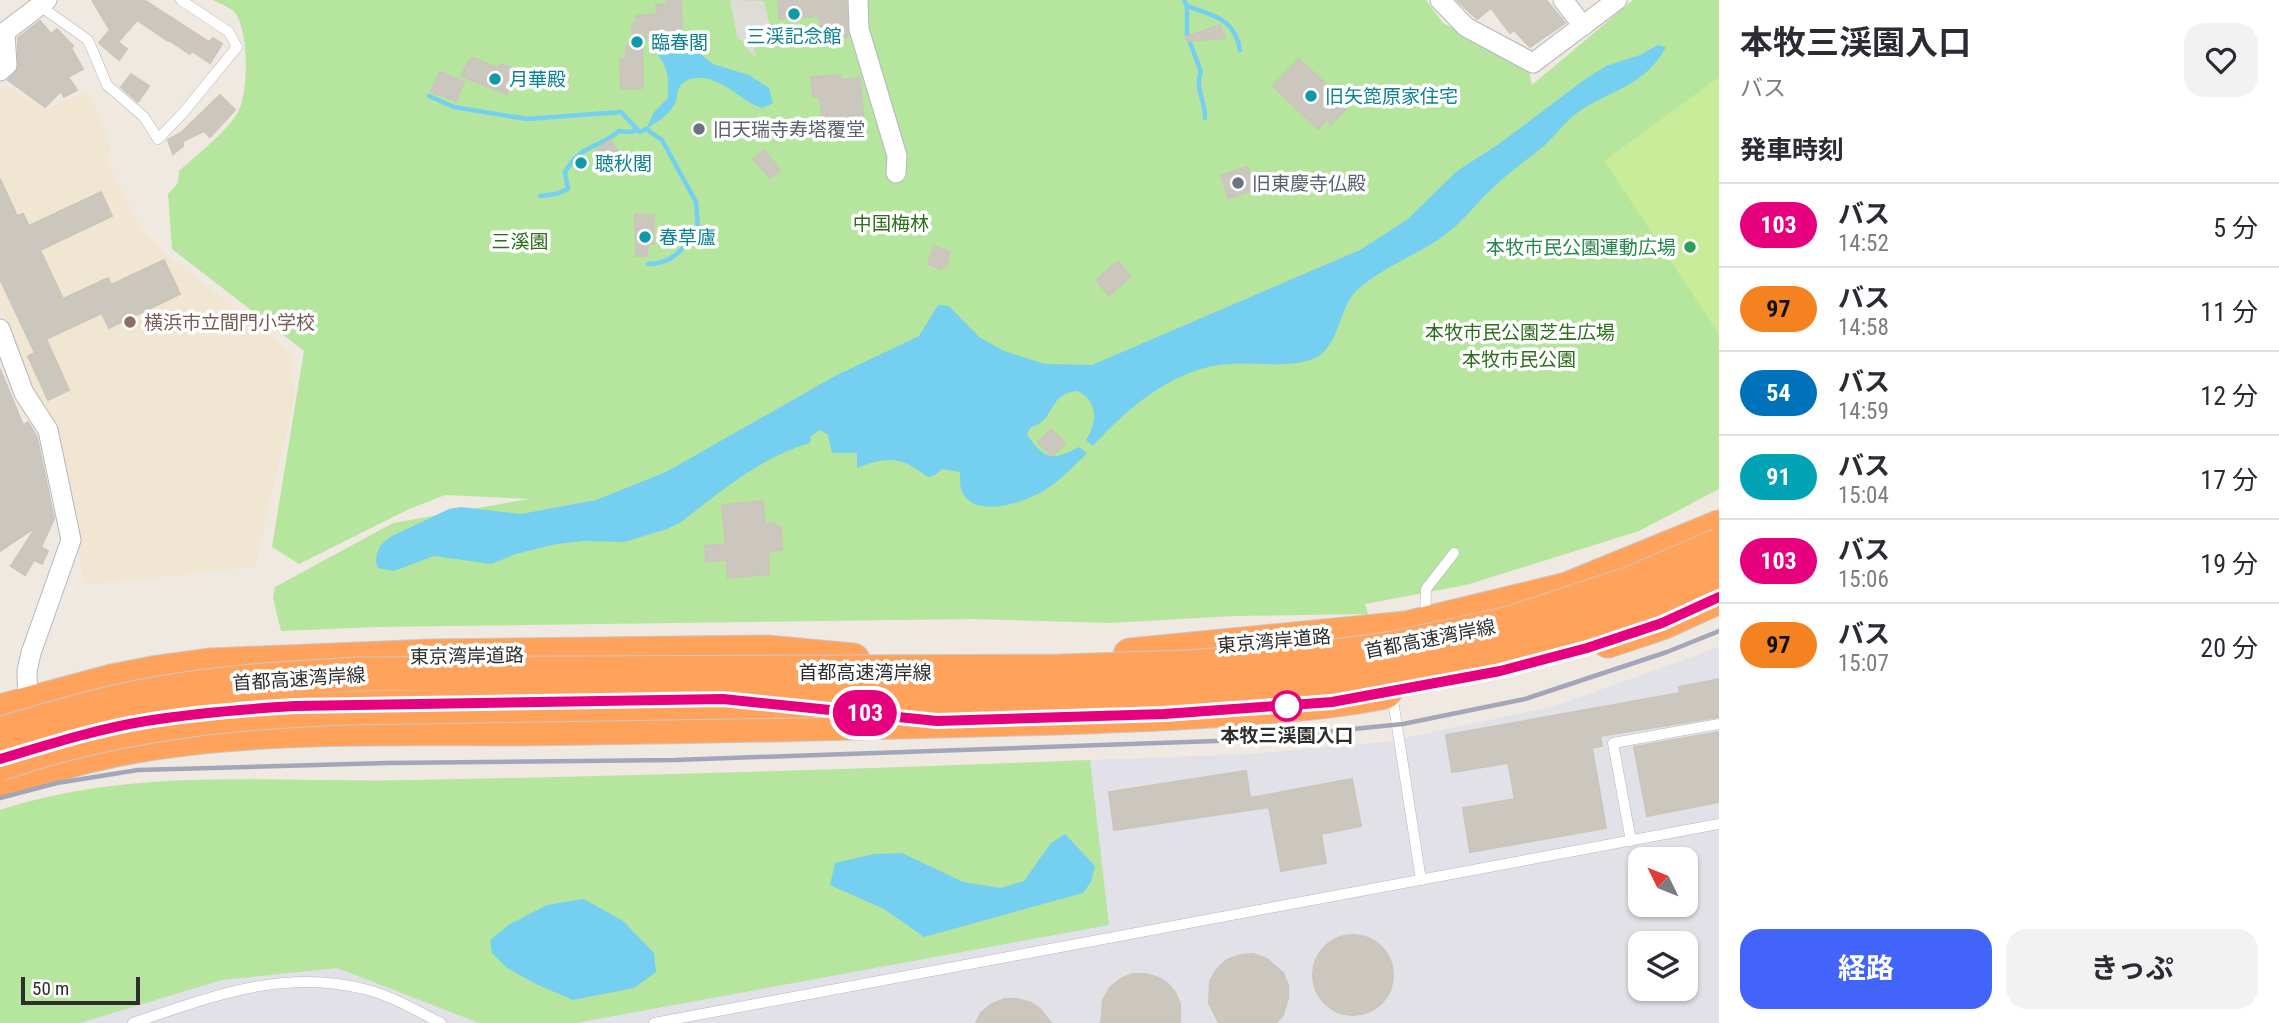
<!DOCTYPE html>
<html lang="ja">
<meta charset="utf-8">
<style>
:root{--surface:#fff;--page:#f2f2f3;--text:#2b2b33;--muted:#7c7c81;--line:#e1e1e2;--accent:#4264fb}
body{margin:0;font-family:"Roboto Condensed","Noto Sans JP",sans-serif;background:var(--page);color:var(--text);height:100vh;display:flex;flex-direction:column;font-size:26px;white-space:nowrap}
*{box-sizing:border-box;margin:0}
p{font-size:23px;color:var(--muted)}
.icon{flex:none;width:38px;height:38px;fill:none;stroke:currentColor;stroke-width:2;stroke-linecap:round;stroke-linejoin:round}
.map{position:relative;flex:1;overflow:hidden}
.drawer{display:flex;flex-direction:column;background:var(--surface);width:560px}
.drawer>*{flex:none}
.badge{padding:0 14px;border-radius:23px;font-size:24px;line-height:46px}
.needle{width:46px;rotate:313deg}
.buttons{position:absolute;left:1628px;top:847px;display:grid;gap:14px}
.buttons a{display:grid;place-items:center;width:70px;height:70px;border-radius:14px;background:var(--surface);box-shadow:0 2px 5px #0004;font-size:35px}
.scale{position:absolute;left:21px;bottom:18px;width:119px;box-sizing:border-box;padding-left:7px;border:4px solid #2e2e2e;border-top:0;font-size:19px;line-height:24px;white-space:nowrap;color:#2e2e2e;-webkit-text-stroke:5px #fff;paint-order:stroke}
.map>.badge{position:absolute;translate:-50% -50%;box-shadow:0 0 0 4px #fff}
h2{padding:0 21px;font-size:26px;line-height:63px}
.round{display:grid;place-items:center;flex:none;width:74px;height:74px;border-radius:21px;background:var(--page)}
.overview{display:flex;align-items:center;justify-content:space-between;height:119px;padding:0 21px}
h1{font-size:33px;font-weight:700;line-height:52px}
.action{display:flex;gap:14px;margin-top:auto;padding:14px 21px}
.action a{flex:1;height:80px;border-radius:21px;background:var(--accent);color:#fff;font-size:28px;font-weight:700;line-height:80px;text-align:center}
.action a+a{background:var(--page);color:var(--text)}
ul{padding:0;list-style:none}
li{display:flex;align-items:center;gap:21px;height:84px;padding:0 21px;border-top:2px solid var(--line)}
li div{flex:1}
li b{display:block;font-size:26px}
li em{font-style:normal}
li .badge{min-width:77px;font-weight:700;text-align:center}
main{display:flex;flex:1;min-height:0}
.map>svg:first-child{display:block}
</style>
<main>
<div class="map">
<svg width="1719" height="1023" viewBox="0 0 1719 1023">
<rect width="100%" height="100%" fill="#efe9e1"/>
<path fill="#e3e1e8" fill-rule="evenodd" d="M1719,647V1023H0V810L20,803L100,788L182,780L393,781L722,774L1250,754L1385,742L1555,706ZM1640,859H1685V905H1640ZM1640,943H1685V989H1640Z"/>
<polygon fill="#f0e6d1" points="8,86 46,110 87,91 110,142 108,163 141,229 172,259 292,353 294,399 255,567 84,585 58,428 31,385 0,305 0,92"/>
<g fill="#b6e59e">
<path d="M213,0H1426L1443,23L1528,66L1532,85L1633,0H1719V489L1639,531L1466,585L1365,604L1368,614L1234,616L1110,623L973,619L376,627L281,631L273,598L275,587L393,523L529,499L445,495L407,510L299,564L272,547L304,351L172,249L168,194L178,183L179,171C199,153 222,136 237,114C249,94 249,34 236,14C232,8 220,4 213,0Z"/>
<path d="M1090,760L1109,925L576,1023H479L337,968L222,980L80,1023H0V810C133,766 277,783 414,780C640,776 865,769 1090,760Z"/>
</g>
<polygon fill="#c9ec9a" points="1719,77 1719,334 1604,161"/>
<polygon fill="#dfdcd8" points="730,0 764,1 772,35 766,42 754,49 756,58 737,36"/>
<g fill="#75cff0">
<path d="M686,36L699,53L713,64L749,75L769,88L773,103L762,108C745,103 733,88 714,81C703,76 686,76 679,88C676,93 678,99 675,104C668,116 657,122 646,129L654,112L668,98C669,69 667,67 650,44L653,38Z"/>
<path d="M1658,45L1666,47C1645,85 1616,88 1583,109C1569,117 1559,131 1548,142C1531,158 1511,170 1495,186C1478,201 1464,221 1446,234C1417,256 1383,266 1356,291C1339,309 1339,347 1315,358C1289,369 1259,362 1231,364C1176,366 1127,408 1093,446L1086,440C1097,423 1099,403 1078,391C1048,392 1055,422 1031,427L1027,434C1043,459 1052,462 1079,447L1087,453C1074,466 1061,480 1045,490C1026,502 971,521 961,489C960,484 960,477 960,472L942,469L935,475L928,477C901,456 887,456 857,468V453H832L828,435L820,430L811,436L810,443C761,457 720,492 681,522L667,529L624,542L584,541L556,544L516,554L491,564L434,556L394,571L378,568L376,561L377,554L380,546L390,537L449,509L461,507L521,514L596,500L666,472L835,376L919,336L938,305L949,306L979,337L1004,351L1045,364L1092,365L1360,250L1408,219L1457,171L1499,144L1584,80L1606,66L1640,55Z"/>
<polygon points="1065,834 1095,866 1091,882 1083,893 924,937 884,909 830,885 835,863 874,854 902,853 963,882 1001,888 1024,881 1051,843"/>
<polygon points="584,899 623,921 654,953 656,972 634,988 573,1000 536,984 507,968 492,953 490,940 510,924 547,905"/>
</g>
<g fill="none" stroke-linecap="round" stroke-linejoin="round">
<g stroke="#75cff0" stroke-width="4.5">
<path d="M1184,0L1187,6V34L1201,72C1194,88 1206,102 1205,118"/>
<path d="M1187,6C1213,16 1235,18 1240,50"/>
<path d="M429,96L454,107L527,119L621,112L640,132L646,129L662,140L696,202L698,229C684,248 673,264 648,264"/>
<path d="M540,196L556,194L568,189L565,172C583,142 597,150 619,131L630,132L637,130"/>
</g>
</g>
<g fill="#cbc7bf" stroke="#cbc5ba" stroke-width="2">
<polygon points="92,0 144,0 209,42 213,38 222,44 210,63 192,51 190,54 169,40 168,41 137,20 118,42 127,49 119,60 99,43 110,30"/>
<polygon points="668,0 681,0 682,35 633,40 632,24 637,23 636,16 657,14 656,5 668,4"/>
<polygon points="778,0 846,0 848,37 822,40 820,16 779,19"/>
<polygon points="1457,0 1546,0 1565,23 1530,47 1514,30 1510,33 1491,8 1477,19"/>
<polygon points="40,21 51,34 57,29 73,46 71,48 83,69 68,77 77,90 64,97 61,91 45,107 8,80 18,69 18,38"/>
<polygon points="1220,25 1225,38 1187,41 1186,37"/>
<polygon points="626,46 642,46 643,88 621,89 620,59 626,59"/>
<polygon points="474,58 497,68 500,64 518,70 507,94 461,76 469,61"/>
<polygon points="1299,59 1349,106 1331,124 1327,119 1318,129 1273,86"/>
<polygon points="440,72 464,82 456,101 431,92"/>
<polygon points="131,74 149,86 138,102 121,87"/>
<polygon points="840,75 840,80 860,78 864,124 844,126 844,134 832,135 831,121 822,121 820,97 813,97 811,77"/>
<polygon points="220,95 235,110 210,137 204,131 183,141 183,146 173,154 168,140 182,132"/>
<polygon points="610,140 619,153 605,164 595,151"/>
<polygon points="764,150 780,170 770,178 753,159"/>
<polygon points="1248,167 1255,190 1228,198 1221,175"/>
<polygon points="0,179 17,216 23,214 29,226 101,192 112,216 40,250 63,299 108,278 111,285 164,260 180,294 109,328 102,313 46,339 69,390 48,400 28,356 35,353 0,279"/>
<polygon points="635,214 654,215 654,244 648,244 647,256 636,256"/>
<polygon points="934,246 950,252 946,267 943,266 941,269 928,264"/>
<polygon points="1118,262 1131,277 1109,295 1096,280"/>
<polygon points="0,369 23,425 28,422 37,437 54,519 41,547 48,551 42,564 34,560 25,575 11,566 36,527 0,551"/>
<polygon points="1051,429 1065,443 1053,456 1038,443"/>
<polygon points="763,501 765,525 775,523 775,527 781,527 782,550 768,551 769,574 728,578 727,560 706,562 705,546 726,544 722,505"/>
<polygon points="1719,679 1719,717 1600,736 1602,746 1592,748 1606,828 1470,852 1463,808 1515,799 1508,763 1452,772 1446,735 1680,693 1679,687"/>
<polygon points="1719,732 1719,802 1647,816 1634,747"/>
<polygon points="1246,771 1250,798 1352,779 1361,826 1321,834 1326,863 1281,871 1269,807 1114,830 1109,792"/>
<circle cx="1353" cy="975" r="40"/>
<polygon points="1253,954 1267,959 1283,973 1288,985 1288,998 1283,1015 1276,1023 1219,1023 1209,1003 1210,981 1217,969 1227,960 1241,955"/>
<polygon points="1133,974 1146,974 1159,978 1168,984 1175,992 1180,1004 1180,1023 1101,1023 1103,1000 1110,988 1120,979"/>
<polygon points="1005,999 1017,999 1031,1003 1040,1009 1051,1023 976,1023 981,1013 992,1004"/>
</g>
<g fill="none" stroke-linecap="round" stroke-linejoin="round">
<g stroke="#b4b7c1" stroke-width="11">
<g id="lane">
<polyline points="40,6 88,40 107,85 144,117 158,139 183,113 237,47 229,32 181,0"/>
<polyline points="1425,620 1426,589 1454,553"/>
<polyline points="1392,694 1421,880"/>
<polyline points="1631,841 1613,743 1719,724"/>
<path d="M133,1023C211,997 284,967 368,990C394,997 417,1011 441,1023"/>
<polyline points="654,1023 1719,824"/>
</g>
</g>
<g stroke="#b4b7c1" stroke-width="21">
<g id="street">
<polyline points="858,0 859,29 897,156 896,173"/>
<polyline points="1440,0 1466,27 1533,63 1617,0"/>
<polyline points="1563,0 1583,26"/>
<polyline points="0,71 7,65 5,32 47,0"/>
<polyline points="0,329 24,393 48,430 71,540 31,653 27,671 28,713"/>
</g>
</g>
<g stroke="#c9c9c9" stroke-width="35">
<g id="highway">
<polyline points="1608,641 1662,623 1719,597"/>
<polyline points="1130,655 1406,628 1567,589 1719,527"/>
<polyline points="0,711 112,681 158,672 209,665 430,656 767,652 853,660"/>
<path d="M0,781C58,763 116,747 177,740C288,726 401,729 512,729C668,728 825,724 981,720C1062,718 1144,716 1225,710C1280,706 1330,703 1385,692"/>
</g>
</g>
<use href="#lane" stroke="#fff" stroke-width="10"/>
<use href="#street" stroke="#fff" stroke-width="19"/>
<use href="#highway" stroke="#ffa35c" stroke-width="33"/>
<polyline stroke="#a3a6b8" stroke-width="4.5" points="0,798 57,783 138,770 387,763 675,760 1244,740 1403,724 1525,699 1667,652 1719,631"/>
<g stroke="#c9c9c9" stroke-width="35" stroke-linecap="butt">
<g id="highway-bridge">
<path d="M0,734C52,718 106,702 160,693C225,681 290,678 356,674L1061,671L1185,667L1328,657L1393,648L1510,623L1631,583L1719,545"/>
<path d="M0,764C112,725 230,712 348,708L1242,694C1335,684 1432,677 1523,652C1591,634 1655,608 1719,580"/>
</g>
</g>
<use href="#highway-bridge" stroke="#ffa35c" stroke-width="33"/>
</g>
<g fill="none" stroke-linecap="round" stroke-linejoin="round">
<g stroke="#fff" stroke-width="16">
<path id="line" d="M0,759C47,745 97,729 146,721C195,713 245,709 295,706L723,699L937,721L1164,714L1332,702L1500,671L1587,648L1662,623L1719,597"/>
</g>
<use href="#line" stroke="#e6007e" stroke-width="10"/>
</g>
<g fill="#0f9aa8" stroke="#fff" stroke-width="2.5">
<circle cx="794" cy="14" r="7"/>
<circle cx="637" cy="42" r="7"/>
<circle cx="495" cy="79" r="7"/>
<circle cx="1311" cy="96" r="7"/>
<circle cx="581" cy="163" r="7"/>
<circle cx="645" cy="237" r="7"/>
</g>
<g fill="#6b7280" stroke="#fff" stroke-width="2.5">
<circle cx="699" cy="129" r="7"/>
<circle cx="1238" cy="183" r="7"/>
</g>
<circle fill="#2e9e5b" stroke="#fff" stroke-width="2.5" cx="1690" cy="247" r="7"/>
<circle fill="#8d6e63" stroke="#fff" stroke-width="2.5" cx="130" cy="322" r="7"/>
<circle fill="#fff" stroke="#e6007e" stroke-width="3.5" cx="1287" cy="706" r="14"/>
<g text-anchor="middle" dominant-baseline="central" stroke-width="7" stroke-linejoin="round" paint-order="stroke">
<g font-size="19" fill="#0d838f" stroke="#fff" text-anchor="start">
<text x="794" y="36" text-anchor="middle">三渓記念館</text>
<text x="651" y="42">臨春閣</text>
<text x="509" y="79">月華殿</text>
<text x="1325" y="96">旧矢箆原家住宅</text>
<text x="595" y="163">聴秋閣</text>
<text x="659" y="237">春草廬</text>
</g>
<g font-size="19" fill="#5b616d" stroke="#fff" text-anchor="start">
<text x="713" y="129">旧天瑞寺寿塔覆堂</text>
<text x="1252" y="183">旧東慶寺仏殿</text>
</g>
<g font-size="19" fill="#2c6e1b" stroke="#fff">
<text x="891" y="223">中国梅林</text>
<text x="520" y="241">三溪園</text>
<text x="1520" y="332">本牧市民公園芝生広場</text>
<text x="1519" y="359">本牧市民公園</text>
</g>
<g font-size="19" fill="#27864d" stroke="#fff" text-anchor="end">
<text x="1676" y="247">本牧市民公園運動広場</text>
</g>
<g font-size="19" fill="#785e54" stroke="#fff" text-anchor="start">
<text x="144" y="322">横浜市立間門小学校</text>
</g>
<g font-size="19" fill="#2e2e2e" stroke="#fff">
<text transform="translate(1430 639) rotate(-11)">首都高速湾岸線</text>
<text transform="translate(1274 641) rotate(-5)">東京湾岸道路</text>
<text transform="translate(467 656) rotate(-1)">東京湾岸道路</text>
<text x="865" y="672">首都高速湾岸線</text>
<text transform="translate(299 679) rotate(-4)">首都高速湾岸線</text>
</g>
<g font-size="19" font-weight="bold" fill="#2e2e2e" stroke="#fff">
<text x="1287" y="735">本牧三渓園入口</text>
</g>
</g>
</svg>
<div class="buttons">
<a><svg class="needle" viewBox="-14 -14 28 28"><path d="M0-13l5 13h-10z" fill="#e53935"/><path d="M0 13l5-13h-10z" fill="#7c7c81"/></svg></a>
<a><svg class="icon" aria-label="layers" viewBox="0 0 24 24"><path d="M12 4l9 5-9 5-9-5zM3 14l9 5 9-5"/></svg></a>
</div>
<div class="scale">50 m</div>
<b class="badge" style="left:865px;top:713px;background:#e6007e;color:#fff">103</b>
</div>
<section class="drawer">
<div class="overview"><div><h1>本牧三渓園入口</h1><p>バス</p></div><a class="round"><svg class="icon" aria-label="heart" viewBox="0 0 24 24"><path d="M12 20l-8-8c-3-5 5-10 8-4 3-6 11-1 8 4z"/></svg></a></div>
<h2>発車時刻</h2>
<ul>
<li><span class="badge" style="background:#e6007e;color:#fff">103</span><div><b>バス</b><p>14:52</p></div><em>5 分</em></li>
<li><span class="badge" style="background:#f58220;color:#111">97</span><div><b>バス</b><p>14:58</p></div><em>11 分</em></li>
<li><span class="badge" style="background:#0072bc;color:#fff">54</span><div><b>バス</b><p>14:59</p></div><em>12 分</em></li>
<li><span class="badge" style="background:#00a3b4;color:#fff">91</span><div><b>バス</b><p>15:04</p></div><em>17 分</em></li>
<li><span class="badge" style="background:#e6007e;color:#fff">103</span><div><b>バス</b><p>15:06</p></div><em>19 分</em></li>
<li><span class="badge" style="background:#f58220;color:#111">97</span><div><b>バス</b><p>15:07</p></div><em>20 分</em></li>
</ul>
<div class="action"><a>経路</a><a>きっぷ</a></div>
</section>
</main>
